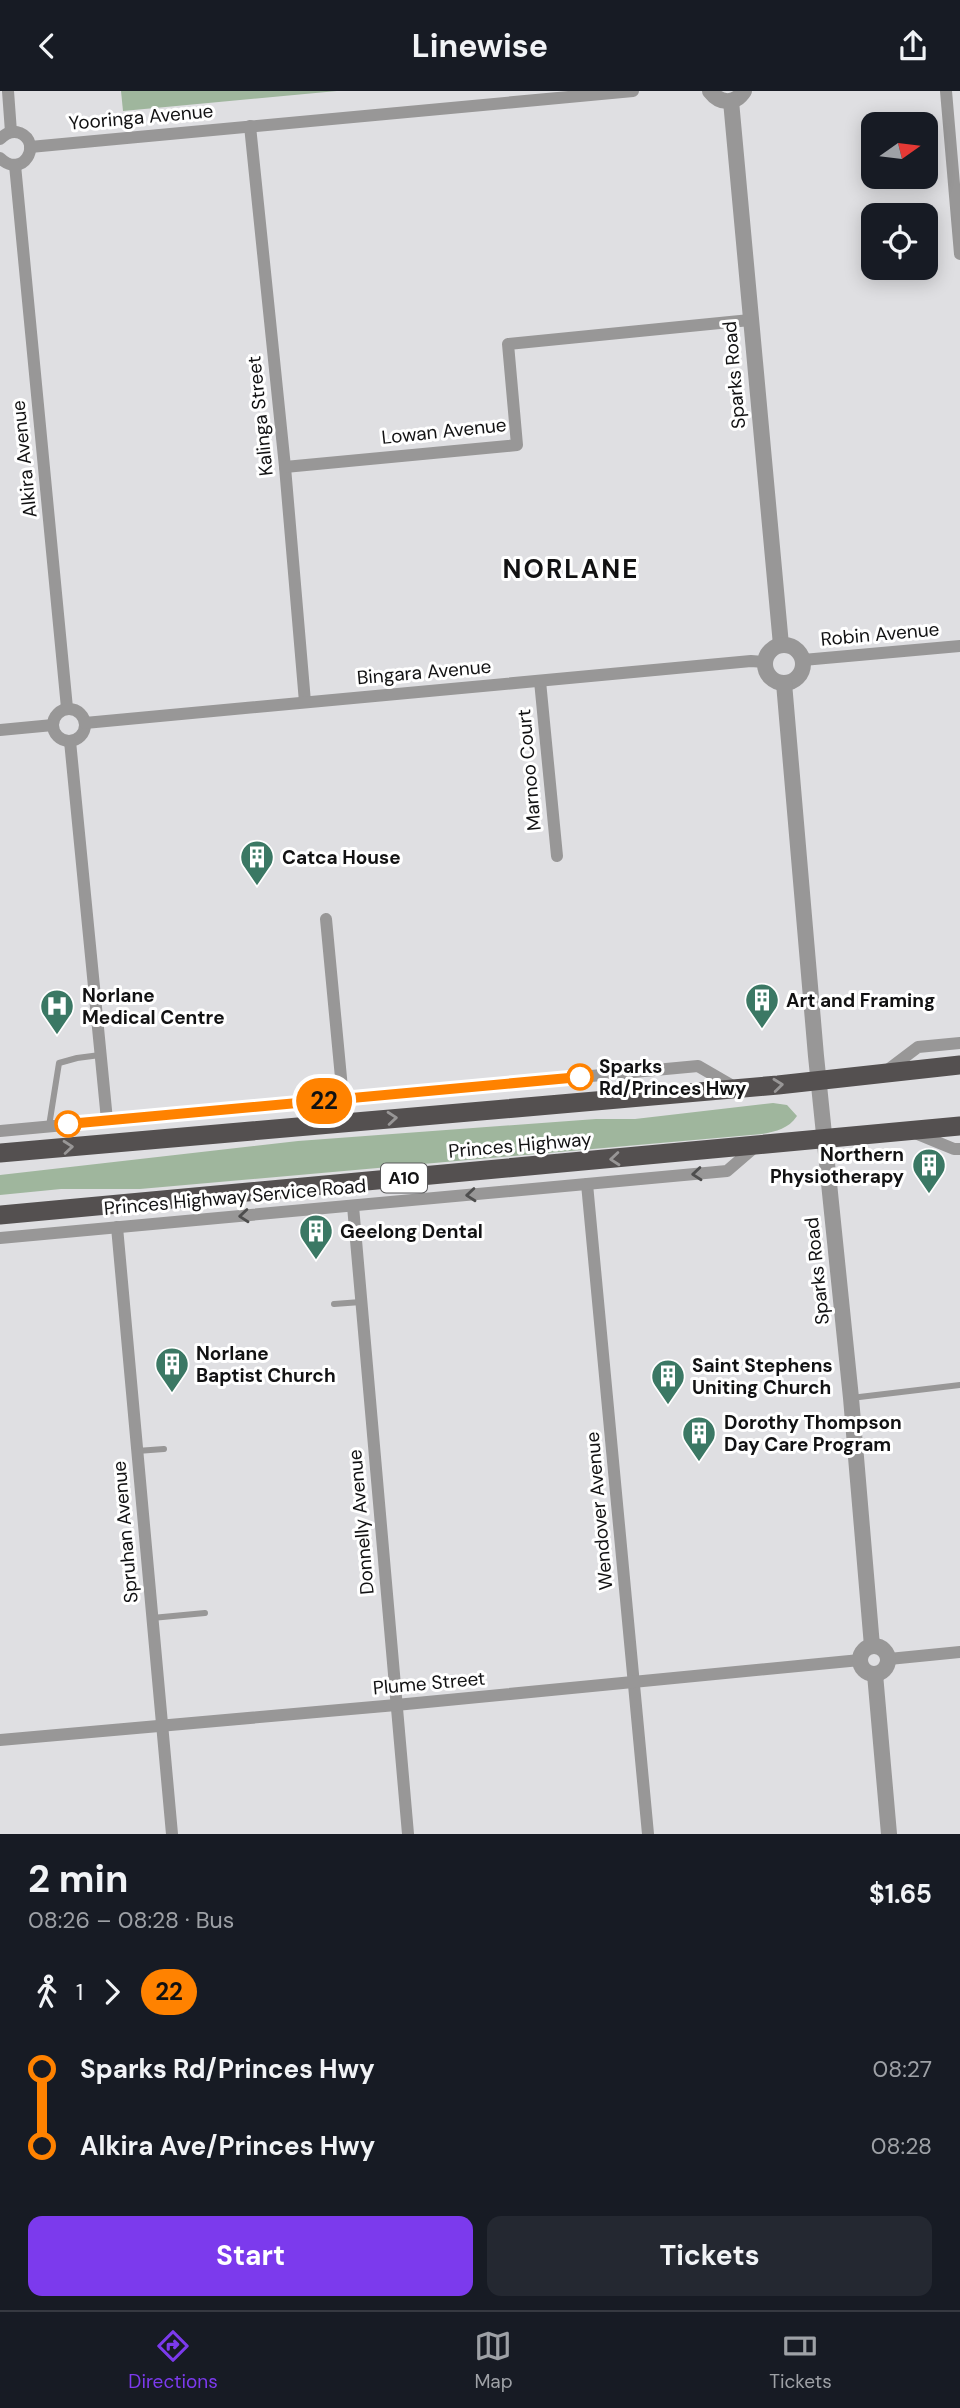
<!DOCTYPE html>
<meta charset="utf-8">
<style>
:root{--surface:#171b24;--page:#242831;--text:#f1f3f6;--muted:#9ea1a6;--line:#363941;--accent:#7c3aed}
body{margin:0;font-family:"DM Sans",sans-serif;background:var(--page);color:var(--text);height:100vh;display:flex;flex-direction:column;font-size:26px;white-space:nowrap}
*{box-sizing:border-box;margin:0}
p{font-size:23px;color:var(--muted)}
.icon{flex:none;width:38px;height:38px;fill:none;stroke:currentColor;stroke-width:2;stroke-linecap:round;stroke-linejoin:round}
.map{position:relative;height:1743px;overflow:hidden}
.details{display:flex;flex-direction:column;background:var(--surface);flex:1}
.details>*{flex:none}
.badge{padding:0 14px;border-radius:23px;font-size:24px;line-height:46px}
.needle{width:46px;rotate:76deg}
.buttons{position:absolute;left:861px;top:21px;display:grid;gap:14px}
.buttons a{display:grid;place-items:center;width:77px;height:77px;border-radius:14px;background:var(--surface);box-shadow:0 4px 18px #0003;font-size:35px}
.map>.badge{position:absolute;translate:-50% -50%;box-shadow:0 0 0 4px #fff}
.legs{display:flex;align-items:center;gap:10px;height:77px;padding:0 28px;font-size:23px}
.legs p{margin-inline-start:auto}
.overview{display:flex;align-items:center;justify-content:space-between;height:119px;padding:0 28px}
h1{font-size:38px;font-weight:700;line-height:52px}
.button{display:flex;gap:14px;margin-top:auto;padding:14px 28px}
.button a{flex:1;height:80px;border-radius:14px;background:var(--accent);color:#fff;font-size:28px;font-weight:700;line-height:80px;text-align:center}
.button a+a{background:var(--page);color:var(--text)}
ul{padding:0 28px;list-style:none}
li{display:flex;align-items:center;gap:24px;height:77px;font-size:26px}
li i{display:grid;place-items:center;width:10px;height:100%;margin:0 9px;background:currentColor}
li i::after{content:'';width:18px;height:18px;margin:-9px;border:5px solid;border-radius:50%;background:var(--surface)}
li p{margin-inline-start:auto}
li:first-child i{background:linear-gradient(#0000 50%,currentColor 0)}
li:last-child i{background:linear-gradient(currentColor 50%,#0000 0)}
header{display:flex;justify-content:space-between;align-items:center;height:91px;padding:0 28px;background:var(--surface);font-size:32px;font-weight:700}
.tabs{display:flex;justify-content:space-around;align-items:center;height:98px;border-top:2px solid var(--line);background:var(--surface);font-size:19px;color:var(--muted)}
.tabs a{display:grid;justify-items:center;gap:4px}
.tabs .selected{color:var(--accent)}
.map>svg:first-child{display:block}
</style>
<header><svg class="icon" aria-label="back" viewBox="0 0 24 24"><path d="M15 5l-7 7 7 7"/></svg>Linewise<svg class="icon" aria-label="share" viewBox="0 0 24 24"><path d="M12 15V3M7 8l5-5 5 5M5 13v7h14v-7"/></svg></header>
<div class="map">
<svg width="960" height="1743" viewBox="0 0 960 1743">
<rect width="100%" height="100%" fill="#dfdfe2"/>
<g fill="#9fb69d">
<polygon points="121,0 337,0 123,20"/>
<path d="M773,1012L787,1014L797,1025C788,1038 777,1040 762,1043L140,1098H61L0,1104V1084L298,1050L596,1028H635Z"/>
</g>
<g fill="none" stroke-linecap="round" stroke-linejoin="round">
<g stroke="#989797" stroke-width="6">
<polyline points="49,1035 59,972 77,967 100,964"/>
<polyline points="334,1213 361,1211"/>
<polyline points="851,1307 960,1294"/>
<polyline points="137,1360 164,1358"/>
<polyline points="152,1527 205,1522"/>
</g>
<g stroke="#989797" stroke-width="12">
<polyline points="8,0 11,41"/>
<polyline points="946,0 960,163"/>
<polyline points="250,35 285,376 305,611"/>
<path d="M0,48C6,42 12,39 20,42C43,52 23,89 0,67"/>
<polyline points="30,56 633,0"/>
<polyline points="15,74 67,617"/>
<polyline points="285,376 517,354 508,253 750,229"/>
<polyline points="803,569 960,555"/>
<polyline points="540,590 557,765"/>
<circle cx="69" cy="634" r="16"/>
<polyline points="85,632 751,570 765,571"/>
<polyline points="0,639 53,634"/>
<polyline points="70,650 107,1029"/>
<polyline points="326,828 343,1008"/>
<polyline points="885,981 918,956 960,952"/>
<polyline points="0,1040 698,975 736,997"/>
<polyline points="915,1042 954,1058 960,1058"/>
<polyline points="587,1093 648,1743"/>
<polyline points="353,1115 408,1743"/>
<polyline points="117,1136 172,1743"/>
<polyline points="0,1147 727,1080 756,1055"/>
<polyline points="889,1568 960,1561"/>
<polyline points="0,1649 396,1614 860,1569"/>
</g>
<g stroke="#989797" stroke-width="16">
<path d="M710,0C720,13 735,14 744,0"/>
<polyline points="731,10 781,554"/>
<circle cx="784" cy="573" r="19"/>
<polyline points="784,592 816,965 851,1307 872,1555"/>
<circle cx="874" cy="1569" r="14"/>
<polyline points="875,1583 889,1743"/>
</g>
<g stroke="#545050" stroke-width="19">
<polyline points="0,1062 778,994 960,974"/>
<polyline points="0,1124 960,1035"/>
</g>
</g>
<defs><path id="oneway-chevron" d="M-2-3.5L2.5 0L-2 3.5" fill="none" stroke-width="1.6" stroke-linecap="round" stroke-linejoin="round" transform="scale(1.75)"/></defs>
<g stroke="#989696">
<use href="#oneway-chevron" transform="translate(778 994) rotate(-6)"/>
<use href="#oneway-chevron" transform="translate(392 1027) rotate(-5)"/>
<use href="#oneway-chevron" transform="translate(68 1056) rotate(-5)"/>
<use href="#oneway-chevron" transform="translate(615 1068) rotate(175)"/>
</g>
<g stroke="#4e4e4e">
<use href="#oneway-chevron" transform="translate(697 1083) rotate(175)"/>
<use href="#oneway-chevron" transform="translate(471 1104) rotate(175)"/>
<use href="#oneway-chevron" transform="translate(244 1125) rotate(175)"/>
</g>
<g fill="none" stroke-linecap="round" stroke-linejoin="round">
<g stroke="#fff" stroke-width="16">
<polyline id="line-1" points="68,1033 580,986"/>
</g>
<use href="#line-1" stroke="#ff8200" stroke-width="10"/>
</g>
<defs>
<g id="building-pin" transform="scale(1.75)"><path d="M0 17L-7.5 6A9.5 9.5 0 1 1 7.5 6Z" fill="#3b7864" stroke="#fff"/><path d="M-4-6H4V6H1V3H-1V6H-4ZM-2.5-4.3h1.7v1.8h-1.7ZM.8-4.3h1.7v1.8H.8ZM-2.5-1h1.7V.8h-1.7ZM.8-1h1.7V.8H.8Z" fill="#fff"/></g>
<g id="hospital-pin" transform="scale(1.75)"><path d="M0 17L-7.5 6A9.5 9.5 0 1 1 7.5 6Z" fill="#3b7864" stroke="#fff"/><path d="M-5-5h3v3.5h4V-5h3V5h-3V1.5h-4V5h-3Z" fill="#fff"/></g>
</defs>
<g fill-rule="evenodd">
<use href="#building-pin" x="257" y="766"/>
<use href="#building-pin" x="762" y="909"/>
<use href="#hospital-pin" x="57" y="915"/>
<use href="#building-pin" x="929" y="1074"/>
<use href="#building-pin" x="316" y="1140"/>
<use href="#building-pin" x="172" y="1273"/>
<use href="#building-pin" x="668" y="1285"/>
<use href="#building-pin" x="699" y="1342"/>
</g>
<g fill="#fff" stroke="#ff8200" stroke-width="3.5">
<circle cx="580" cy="986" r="12"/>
<circle cx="68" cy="1033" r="12"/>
</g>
<g text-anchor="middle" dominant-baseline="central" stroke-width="6" stroke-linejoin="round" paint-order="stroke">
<rect fill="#fff" stroke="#59595a" stroke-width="2" x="381" y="1072.5" width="46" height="29" rx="5"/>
<g font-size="18" font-weight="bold" fill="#121213">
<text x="404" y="1087">A10</text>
</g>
<g font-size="19" fill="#121213" stroke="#fff">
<text transform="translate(141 26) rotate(-5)">Yooringa Avenue</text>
<text transform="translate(734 284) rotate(-95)">Sparks Road</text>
<text transform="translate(260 325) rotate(-96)">Kalinga Street</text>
<text transform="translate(444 340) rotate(-6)">Lowan Avenue</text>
<text transform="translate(24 368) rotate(-96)">Alkira Avenue</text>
<text transform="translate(880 543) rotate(-5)">Robin Avenue</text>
<text transform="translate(424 581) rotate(-5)">Bingara Avenue</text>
<text transform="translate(529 679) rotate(-95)">Marnoo Court</text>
<text transform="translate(520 1054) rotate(-5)">Princes Highway</text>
<text transform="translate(235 1106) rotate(-5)">Princes Highway Service Road</text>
<text transform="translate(817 1180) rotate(-96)">Sparks Road</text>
<text transform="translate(599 1420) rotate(-95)">Wendover Avenue</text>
<text transform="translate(361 1431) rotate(-95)">Donnelly Avenue</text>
<text transform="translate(125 1441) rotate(-95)">Spruhan Avenue</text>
<text transform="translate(429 1592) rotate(-5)">Plume Street</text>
</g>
<g font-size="19" font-weight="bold" fill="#121213" stroke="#fff" text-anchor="start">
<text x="282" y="766">Catca House</text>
<text x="82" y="904">Norlane<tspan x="82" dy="22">Medical Centre</tspan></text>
<text x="786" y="909">Art and Framing</text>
<text x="904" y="1063" text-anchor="end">Northern<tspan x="904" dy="22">Physiotherapy</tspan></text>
<text x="340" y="1140">Geelong Dental</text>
<text x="196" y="1262">Norlane<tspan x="196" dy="22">Baptist Church</tspan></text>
<text x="692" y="1274">Saint Stephens<tspan x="692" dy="22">Uniting Church</tspan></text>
<text x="724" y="1331">Dorothy Thompson<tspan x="724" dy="22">Day Care Program</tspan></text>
</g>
<g font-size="19" font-weight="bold" fill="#121213" stroke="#fff" text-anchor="start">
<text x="599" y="975">Sparks<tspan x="599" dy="22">Rd/Princes Hwy</tspan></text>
</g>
<g font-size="26" font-weight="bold" letter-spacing="2" fill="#121213" stroke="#fff">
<text x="571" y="478">NORLANE</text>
</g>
</g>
</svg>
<div class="buttons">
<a><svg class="needle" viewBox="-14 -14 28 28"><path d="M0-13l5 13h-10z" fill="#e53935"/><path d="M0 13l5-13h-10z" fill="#9ea1a6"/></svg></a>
<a><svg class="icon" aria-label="locate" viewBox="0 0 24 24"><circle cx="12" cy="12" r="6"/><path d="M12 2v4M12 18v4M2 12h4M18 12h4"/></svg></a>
</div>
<b class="badge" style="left:324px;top:1010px;background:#ff8200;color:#111">22</b>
</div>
<section class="details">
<div class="overview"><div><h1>2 min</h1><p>08:26 – 08:28 · Bus</p></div><b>$1.65</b></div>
<div class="legs"><svg class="icon" aria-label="walk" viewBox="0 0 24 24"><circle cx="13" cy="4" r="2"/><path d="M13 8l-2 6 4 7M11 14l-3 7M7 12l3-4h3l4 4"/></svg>1<svg class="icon" aria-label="forward" viewBox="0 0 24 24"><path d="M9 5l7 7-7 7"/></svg><b class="badge" style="background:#ff8200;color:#111">22</b></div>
<ul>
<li><i style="color:#ff8200"></i><b>Sparks Rd/Princes Hwy</b><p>08:27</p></li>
<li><i style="color:#ff8200"></i><b>Alkira Ave/Princes Hwy</b><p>08:28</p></li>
</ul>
<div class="button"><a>Start</a><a>Tickets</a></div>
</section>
<nav class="tabs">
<a class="selected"><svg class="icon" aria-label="directions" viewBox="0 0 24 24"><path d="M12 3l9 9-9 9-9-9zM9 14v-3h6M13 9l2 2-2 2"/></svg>Directions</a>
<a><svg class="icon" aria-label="map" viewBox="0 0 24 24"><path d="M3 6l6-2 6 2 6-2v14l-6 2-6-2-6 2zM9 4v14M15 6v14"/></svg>Map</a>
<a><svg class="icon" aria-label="tickets" viewBox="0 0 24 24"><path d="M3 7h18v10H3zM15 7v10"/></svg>Tickets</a>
</nav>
